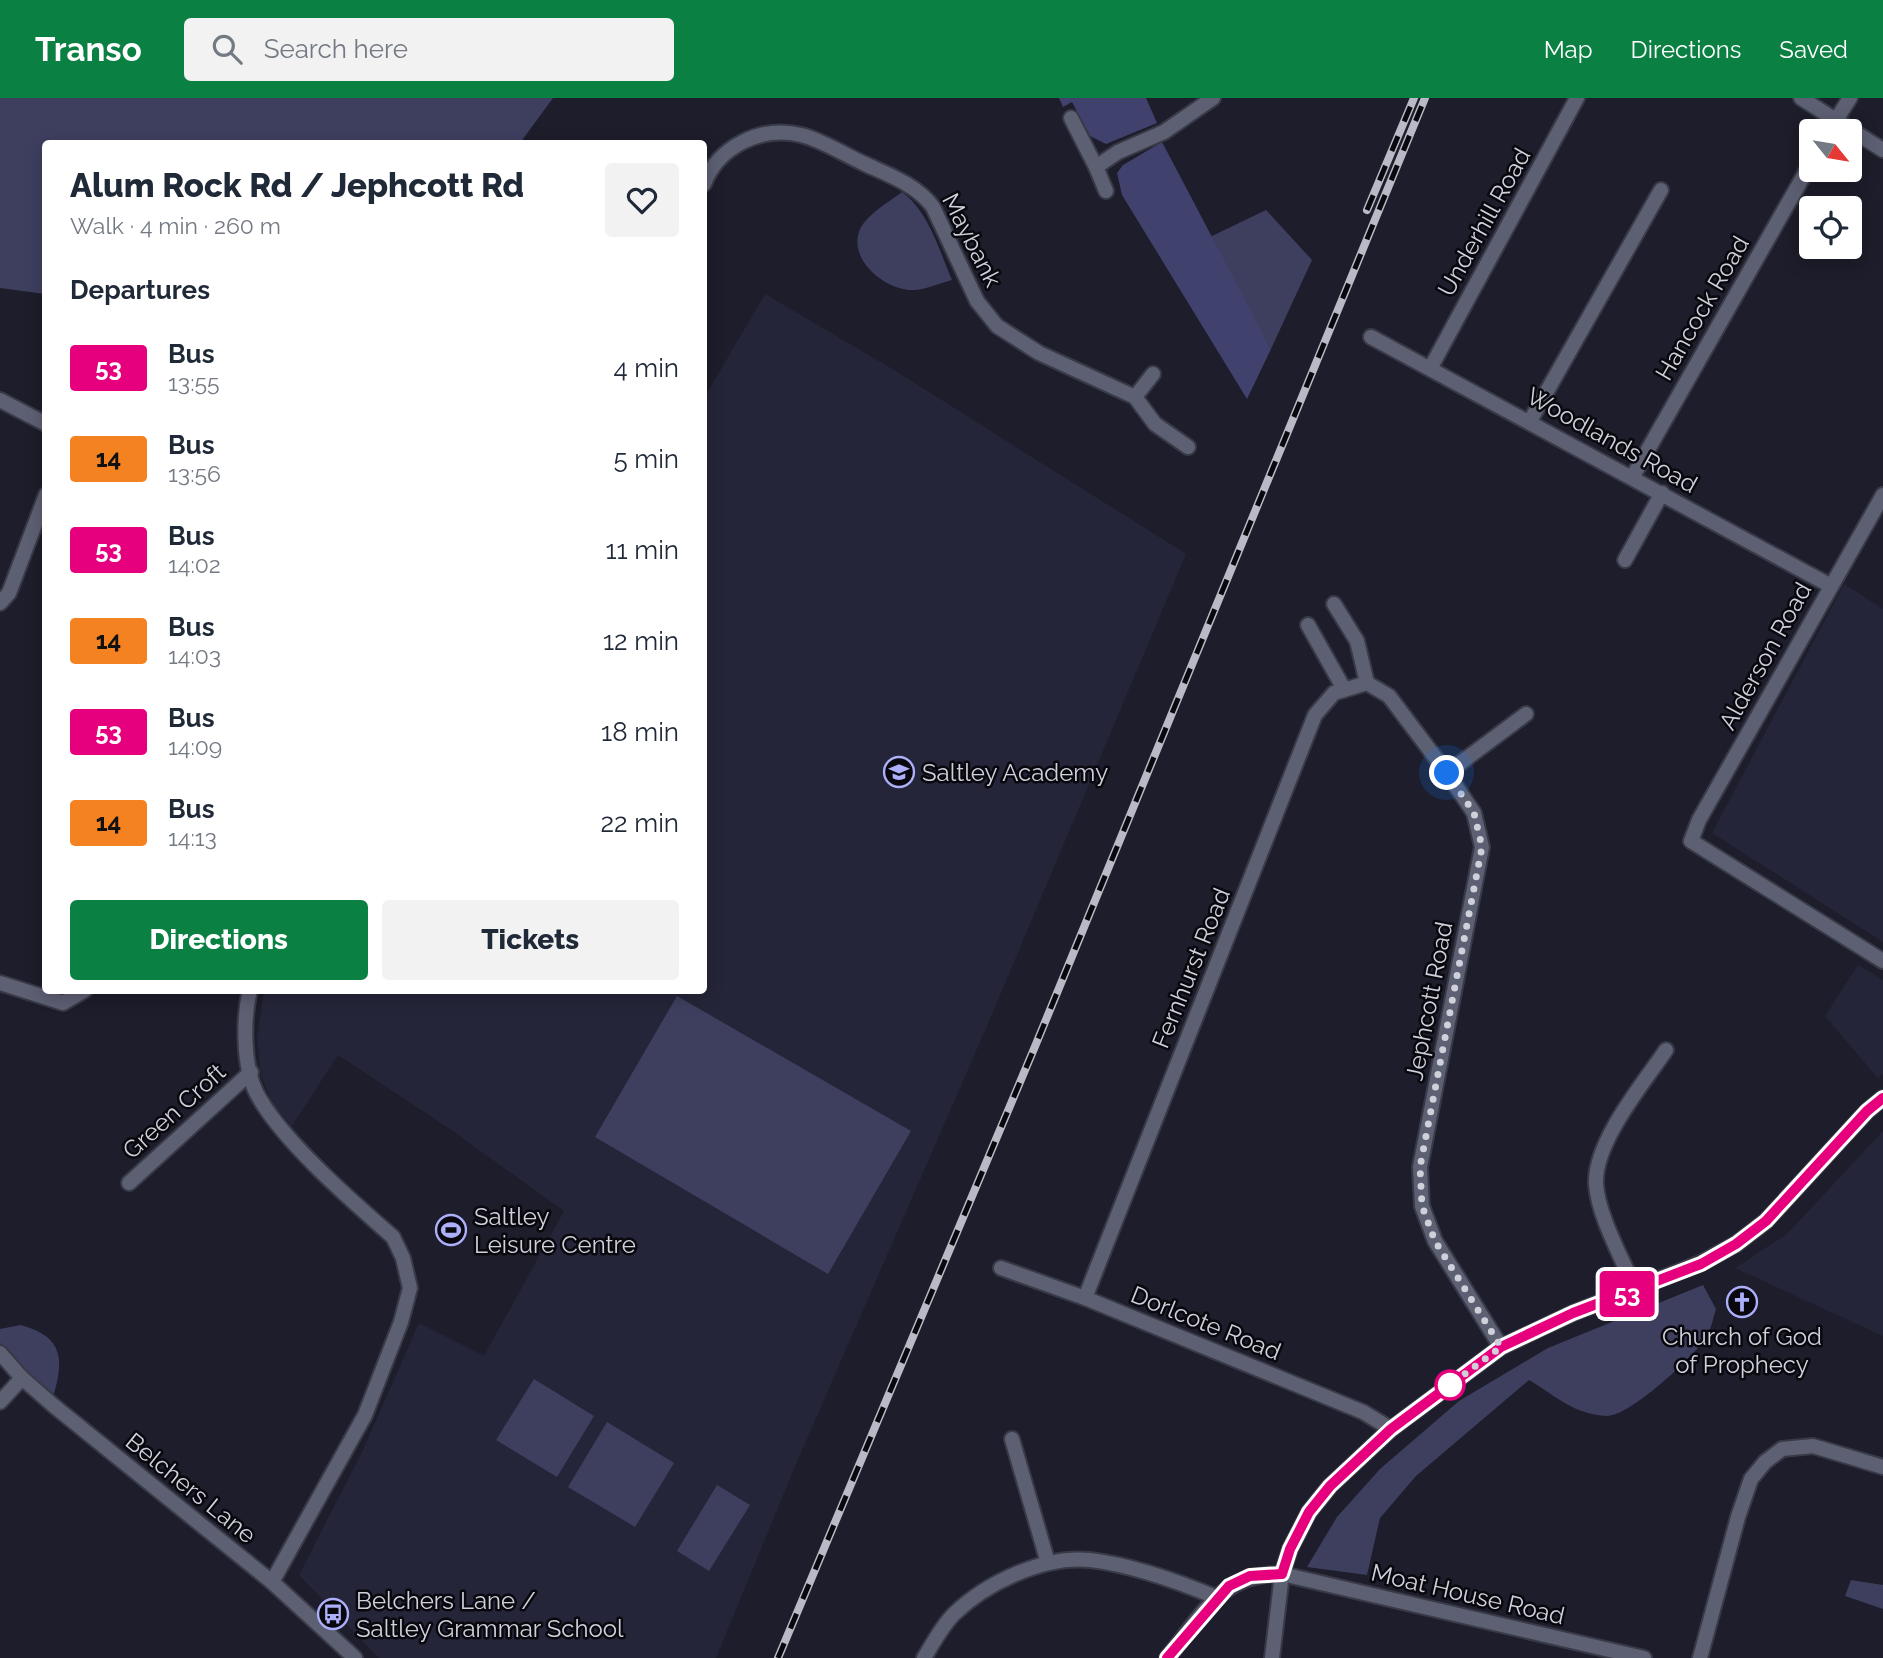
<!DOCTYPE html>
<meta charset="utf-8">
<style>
:root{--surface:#fff;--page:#f2f2f3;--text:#1f2937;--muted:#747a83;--accent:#0b8043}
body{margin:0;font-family:Raleway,sans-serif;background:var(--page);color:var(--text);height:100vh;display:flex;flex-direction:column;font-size:26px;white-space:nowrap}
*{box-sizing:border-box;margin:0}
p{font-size:23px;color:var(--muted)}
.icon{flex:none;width:38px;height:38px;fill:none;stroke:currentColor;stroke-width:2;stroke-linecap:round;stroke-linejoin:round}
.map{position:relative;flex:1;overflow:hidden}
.side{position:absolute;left:42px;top:42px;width:665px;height:854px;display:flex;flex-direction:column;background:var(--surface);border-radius:7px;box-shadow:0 4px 18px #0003}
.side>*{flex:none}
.badge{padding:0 14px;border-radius:5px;font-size:24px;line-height:46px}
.needle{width:46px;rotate:120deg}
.buttons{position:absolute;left:1799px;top:21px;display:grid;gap:14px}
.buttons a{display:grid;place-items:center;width:63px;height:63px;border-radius:7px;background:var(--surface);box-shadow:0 4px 18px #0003;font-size:35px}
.you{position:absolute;width:35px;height:35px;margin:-18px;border:5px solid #fff;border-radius:50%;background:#1a73e8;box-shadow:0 0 0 10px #1a73e833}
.map>.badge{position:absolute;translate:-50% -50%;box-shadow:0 0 0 4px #fff}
h2{padding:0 28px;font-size:26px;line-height:63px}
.round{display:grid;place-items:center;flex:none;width:74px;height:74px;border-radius:7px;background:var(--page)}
.headline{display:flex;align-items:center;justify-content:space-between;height:119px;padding:0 28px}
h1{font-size:33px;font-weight:800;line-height:52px}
.cta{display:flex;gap:14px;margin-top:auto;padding:14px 28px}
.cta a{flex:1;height:80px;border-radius:7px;background:var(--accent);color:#fff;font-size:28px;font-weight:800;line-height:80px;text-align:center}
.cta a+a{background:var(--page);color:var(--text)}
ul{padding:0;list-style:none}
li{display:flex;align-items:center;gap:21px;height:91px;padding:0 28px}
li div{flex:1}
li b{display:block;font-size:26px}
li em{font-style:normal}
li .badge{min-width:77px;font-weight:700;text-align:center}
header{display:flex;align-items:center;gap:42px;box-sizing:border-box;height:98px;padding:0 35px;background:var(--accent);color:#fff}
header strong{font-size:33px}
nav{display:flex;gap:38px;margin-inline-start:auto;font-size:24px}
.search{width:490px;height:63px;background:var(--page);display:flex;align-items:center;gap:18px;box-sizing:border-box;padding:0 24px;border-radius:7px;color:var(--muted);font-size:26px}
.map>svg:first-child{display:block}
</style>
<header>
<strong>Transo</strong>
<div class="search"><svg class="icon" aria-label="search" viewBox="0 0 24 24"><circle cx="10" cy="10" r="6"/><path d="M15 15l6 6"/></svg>Search here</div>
<nav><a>Map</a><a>Directions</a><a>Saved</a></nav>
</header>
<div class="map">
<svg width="1883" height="1560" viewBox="0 0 1883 1560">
<rect width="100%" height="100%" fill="#1d1d2b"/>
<g fill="#252539">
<polygon points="765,196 894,272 1186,456 990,921 796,1366 716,1560 379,1560 299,1477 362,1354 419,1225 484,1258 564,1113 450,1031 338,957 292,1028 273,1006 261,978 257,940 263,899 265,893 704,892 704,300"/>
<polygon points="1844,486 1883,511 1883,844 1712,735"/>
<polygon points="1858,867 1883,882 1883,976 1878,980 1825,918"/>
<polygon points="1883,1033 1883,1238 1735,1170 1787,1136"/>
</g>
<g fill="#3e3f5f">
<polygon points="0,0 553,0 520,45 46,46 45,196 0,190"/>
<path d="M902,94C929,114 939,152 952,182C940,185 927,191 915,192C888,194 849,164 859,134C864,118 889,104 902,94Z"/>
<polygon points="1266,112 1312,162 1271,251 1210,139"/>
<polygon points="677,898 911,1033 828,1176 595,1039"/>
<path d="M1703,1187L1716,1211C1713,1220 1711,1234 1705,1241C1691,1261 1630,1318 1607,1318C1575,1317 1554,1297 1529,1282L1416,1378L1380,1420L1367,1477L1307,1469L1337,1419L1380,1371L1459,1303L1548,1250Z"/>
<path d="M21,1227C64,1239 64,1262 53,1299L25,1275L0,1245V1231Z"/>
<polygon points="534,1281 594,1318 557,1379 496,1342"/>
<polygon points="607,1324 674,1365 635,1429 568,1389"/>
<polygon points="717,1387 750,1407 709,1473 677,1453"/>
<polygon points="1851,1482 1883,1487 1883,1511 1845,1498"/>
</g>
<g fill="#41416d">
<polygon points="1059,0 1146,0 1157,25 1106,46 1090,38 1072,4 1063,9"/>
<polygon points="1162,44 1271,251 1247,301 1122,97 1117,75 1123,67"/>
</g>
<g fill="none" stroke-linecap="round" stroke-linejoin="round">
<g stroke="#393a47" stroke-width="18">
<g id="minor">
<polyline points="1801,0 1883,52"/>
<polyline points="1071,20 1096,69"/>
<polyline points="1829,33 1850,0"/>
<path d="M704,86C718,49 761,27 801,37C822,42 845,57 865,66C889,77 917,87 933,109L977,203L997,228L1039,255L1135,299L1155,326L1188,349"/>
<polyline points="1106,93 1096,69 1118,54 1164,34 1213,0"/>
<polyline points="1371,239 1831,488"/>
<polyline points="1431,269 1577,0"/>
<polyline points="1135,299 1153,276"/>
<polyline points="0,302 46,326"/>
<polyline points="1530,323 1661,92"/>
<polyline points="1633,378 1811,65"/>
<polyline points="1883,397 1699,722 1691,743 1883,863"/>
<polyline points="1625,462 1662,395"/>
<polyline points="0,505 9,495 46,397"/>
<polyline points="1334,506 1357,543 1367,585"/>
<polyline points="1308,527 1344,591"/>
<polyline points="1367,585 1389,598 1447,675 1474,715 1482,749 1420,1069 1422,1108 1435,1143 1501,1249"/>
<polyline points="1447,675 1526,616"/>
<polyline points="0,885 63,905 85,892"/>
<path d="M250,892C243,920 243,967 256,994C279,1040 353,1104 393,1139L403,1160L410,1190L401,1224L365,1317L272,1484"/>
<polyline points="129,1085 251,974"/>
<polyline points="1001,1170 1085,1200 1363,1314 1391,1331"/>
<path d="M1636,1193C1623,1162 1598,1118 1596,1086C1594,1044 1643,986 1666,952"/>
<polyline points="1085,1200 1315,617 1334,595 1367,585"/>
<polyline points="0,1304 22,1280"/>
<polyline points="1012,1341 1048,1465"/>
<polyline points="1282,1476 1644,1560"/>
<path d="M924,1560C933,1545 942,1528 954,1516C986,1485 1044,1457 1090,1462C1133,1467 1177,1483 1218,1500"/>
<polyline points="1700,1560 1738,1419 1751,1381 1765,1364 1782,1351 1813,1348 1883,1369"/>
</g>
</g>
<g stroke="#393a47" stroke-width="18">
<g id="tertiary">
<polyline points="0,1255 22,1280 54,1308 272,1484 355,1560"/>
<path d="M1167,1560C1203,1517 1220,1475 1282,1476"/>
<polyline points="1272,1560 1282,1476 1290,1451 1309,1414 1330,1388 1391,1331 1501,1249 1573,1215 1701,1165 1736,1146 1766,1123 1867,1013 1883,1000"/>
</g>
</g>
<use href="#minor" stroke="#5d5f73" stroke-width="14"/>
<use href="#tertiary" stroke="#5d5f73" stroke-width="14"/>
<g stroke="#b9bac5" stroke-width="8">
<g id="rail">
<polyline points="1367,112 1414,0"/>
<polyline points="778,1560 1036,946 1425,0"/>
</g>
</g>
<use href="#rail" stroke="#08080e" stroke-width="5" stroke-dasharray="16" stroke-linecap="butt"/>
</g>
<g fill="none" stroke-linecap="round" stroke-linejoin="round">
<g stroke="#fff" stroke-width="16">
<polyline id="line" points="1167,1560 1229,1488 1250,1478 1282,1476 1290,1451 1309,1414 1330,1388 1391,1331 1501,1249 1573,1215 1701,1166 1736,1146 1766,1123 1867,1013 1883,1000"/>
</g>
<use href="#line" stroke="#e6007e" stroke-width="10"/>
<polyline stroke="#cfd0da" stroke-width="7" stroke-dasharray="0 12.6" points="1447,675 1474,715 1482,749 1420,1069 1422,1108 1435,1143 1501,1249 1450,1287"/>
</g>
<defs>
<g id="school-ring" transform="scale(1.575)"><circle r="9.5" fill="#08080e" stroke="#adaffb" stroke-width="1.5"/><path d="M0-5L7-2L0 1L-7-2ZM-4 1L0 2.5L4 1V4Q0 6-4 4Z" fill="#adaffb"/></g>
<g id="stadium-ring" transform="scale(1.575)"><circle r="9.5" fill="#08080e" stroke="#adaffb" stroke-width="1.5"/><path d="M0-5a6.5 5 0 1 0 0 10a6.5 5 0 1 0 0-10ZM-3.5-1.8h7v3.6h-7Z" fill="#adaffb"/></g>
<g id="church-ring" transform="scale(1.575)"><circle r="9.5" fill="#08080e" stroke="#adaffb" stroke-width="1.5"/><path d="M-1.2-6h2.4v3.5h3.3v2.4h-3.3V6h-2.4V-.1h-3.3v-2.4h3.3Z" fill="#adaffb"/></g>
<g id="bus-ring" transform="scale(1.575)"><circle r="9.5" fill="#08080e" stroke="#adaffb" stroke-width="1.5"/><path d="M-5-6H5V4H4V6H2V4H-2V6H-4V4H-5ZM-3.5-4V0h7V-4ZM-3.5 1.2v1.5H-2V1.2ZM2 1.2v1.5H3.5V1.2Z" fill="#adaffb"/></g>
</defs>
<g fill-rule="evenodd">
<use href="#school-ring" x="899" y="674"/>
<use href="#stadium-ring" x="451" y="1132"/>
<use href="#church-ring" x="1742" y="1204"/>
<use href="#bus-ring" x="333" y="1516"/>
</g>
<circle fill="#fff" stroke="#e6007e" stroke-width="3.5" cx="1450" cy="1287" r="14"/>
<g text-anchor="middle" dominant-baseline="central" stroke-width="5" stroke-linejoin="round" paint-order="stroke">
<g font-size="24" fill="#cfd0da" stroke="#08080e">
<text transform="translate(1484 124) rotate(-61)">Underhill Road</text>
<text transform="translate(972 142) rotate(63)">Maybank</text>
<text transform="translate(1702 210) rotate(-60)">Hancock Road</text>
<text transform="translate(1612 342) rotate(29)">Woodlands Road</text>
<text transform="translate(1765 558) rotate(-61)">Alderson Road</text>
<text transform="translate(1191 870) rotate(-68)">Fernhurst Road</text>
<text transform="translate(1429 903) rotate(-79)">Jephcott Road</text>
<text transform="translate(174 1013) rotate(-42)">Green Croft</text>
<text transform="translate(1206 1225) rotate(22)">Dorlcote Road</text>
<text transform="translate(191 1390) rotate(39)">Belchers Lane</text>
<text transform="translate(1468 1496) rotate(13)">Moat House Road</text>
</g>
<g font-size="24" fill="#cfd0da" stroke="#08080e" text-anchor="start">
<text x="922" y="674">Saltley Academy</text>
<text x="474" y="1118">Saltley<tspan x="474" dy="28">Leisure Centre</tspan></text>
<text x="1742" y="1238" text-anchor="middle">Church of God<tspan x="1742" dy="28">of Prophecy</tspan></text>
<text x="356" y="1502">Belchers Lane /<tspan x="356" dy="28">Saltley Grammar School</tspan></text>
</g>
</g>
</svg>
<div class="buttons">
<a><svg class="needle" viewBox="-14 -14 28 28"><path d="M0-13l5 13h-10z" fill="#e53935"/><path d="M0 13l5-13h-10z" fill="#747a83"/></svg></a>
<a><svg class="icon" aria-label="locate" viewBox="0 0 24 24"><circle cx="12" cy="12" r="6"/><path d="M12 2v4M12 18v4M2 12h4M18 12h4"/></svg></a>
</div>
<div class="you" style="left:1447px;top:675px"></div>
<b class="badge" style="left:1627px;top:1196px;background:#e6007e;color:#fff">53</b>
<section class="side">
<div class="headline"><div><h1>Alum Rock Rd / Jephcott Rd</h1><p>Walk · 4 min · 260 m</p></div><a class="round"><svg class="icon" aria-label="heart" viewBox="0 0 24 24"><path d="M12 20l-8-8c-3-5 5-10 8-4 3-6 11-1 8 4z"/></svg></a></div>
<h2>Departures</h2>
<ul>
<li><span class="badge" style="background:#e6007e;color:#fff">53</span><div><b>Bus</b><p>13:55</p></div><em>4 min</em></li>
<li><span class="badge" style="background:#f58220;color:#111">14</span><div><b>Bus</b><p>13:56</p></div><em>5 min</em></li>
<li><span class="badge" style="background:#e6007e;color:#fff">53</span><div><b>Bus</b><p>14:02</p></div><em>11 min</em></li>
<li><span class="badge" style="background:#f58220;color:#111">14</span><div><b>Bus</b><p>14:03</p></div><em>12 min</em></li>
<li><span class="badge" style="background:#e6007e;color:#fff">53</span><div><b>Bus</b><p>14:09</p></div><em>18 min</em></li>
<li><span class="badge" style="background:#f58220;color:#111">14</span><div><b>Bus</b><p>14:13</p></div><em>22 min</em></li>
</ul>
<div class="cta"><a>Directions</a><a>Tickets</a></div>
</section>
</div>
